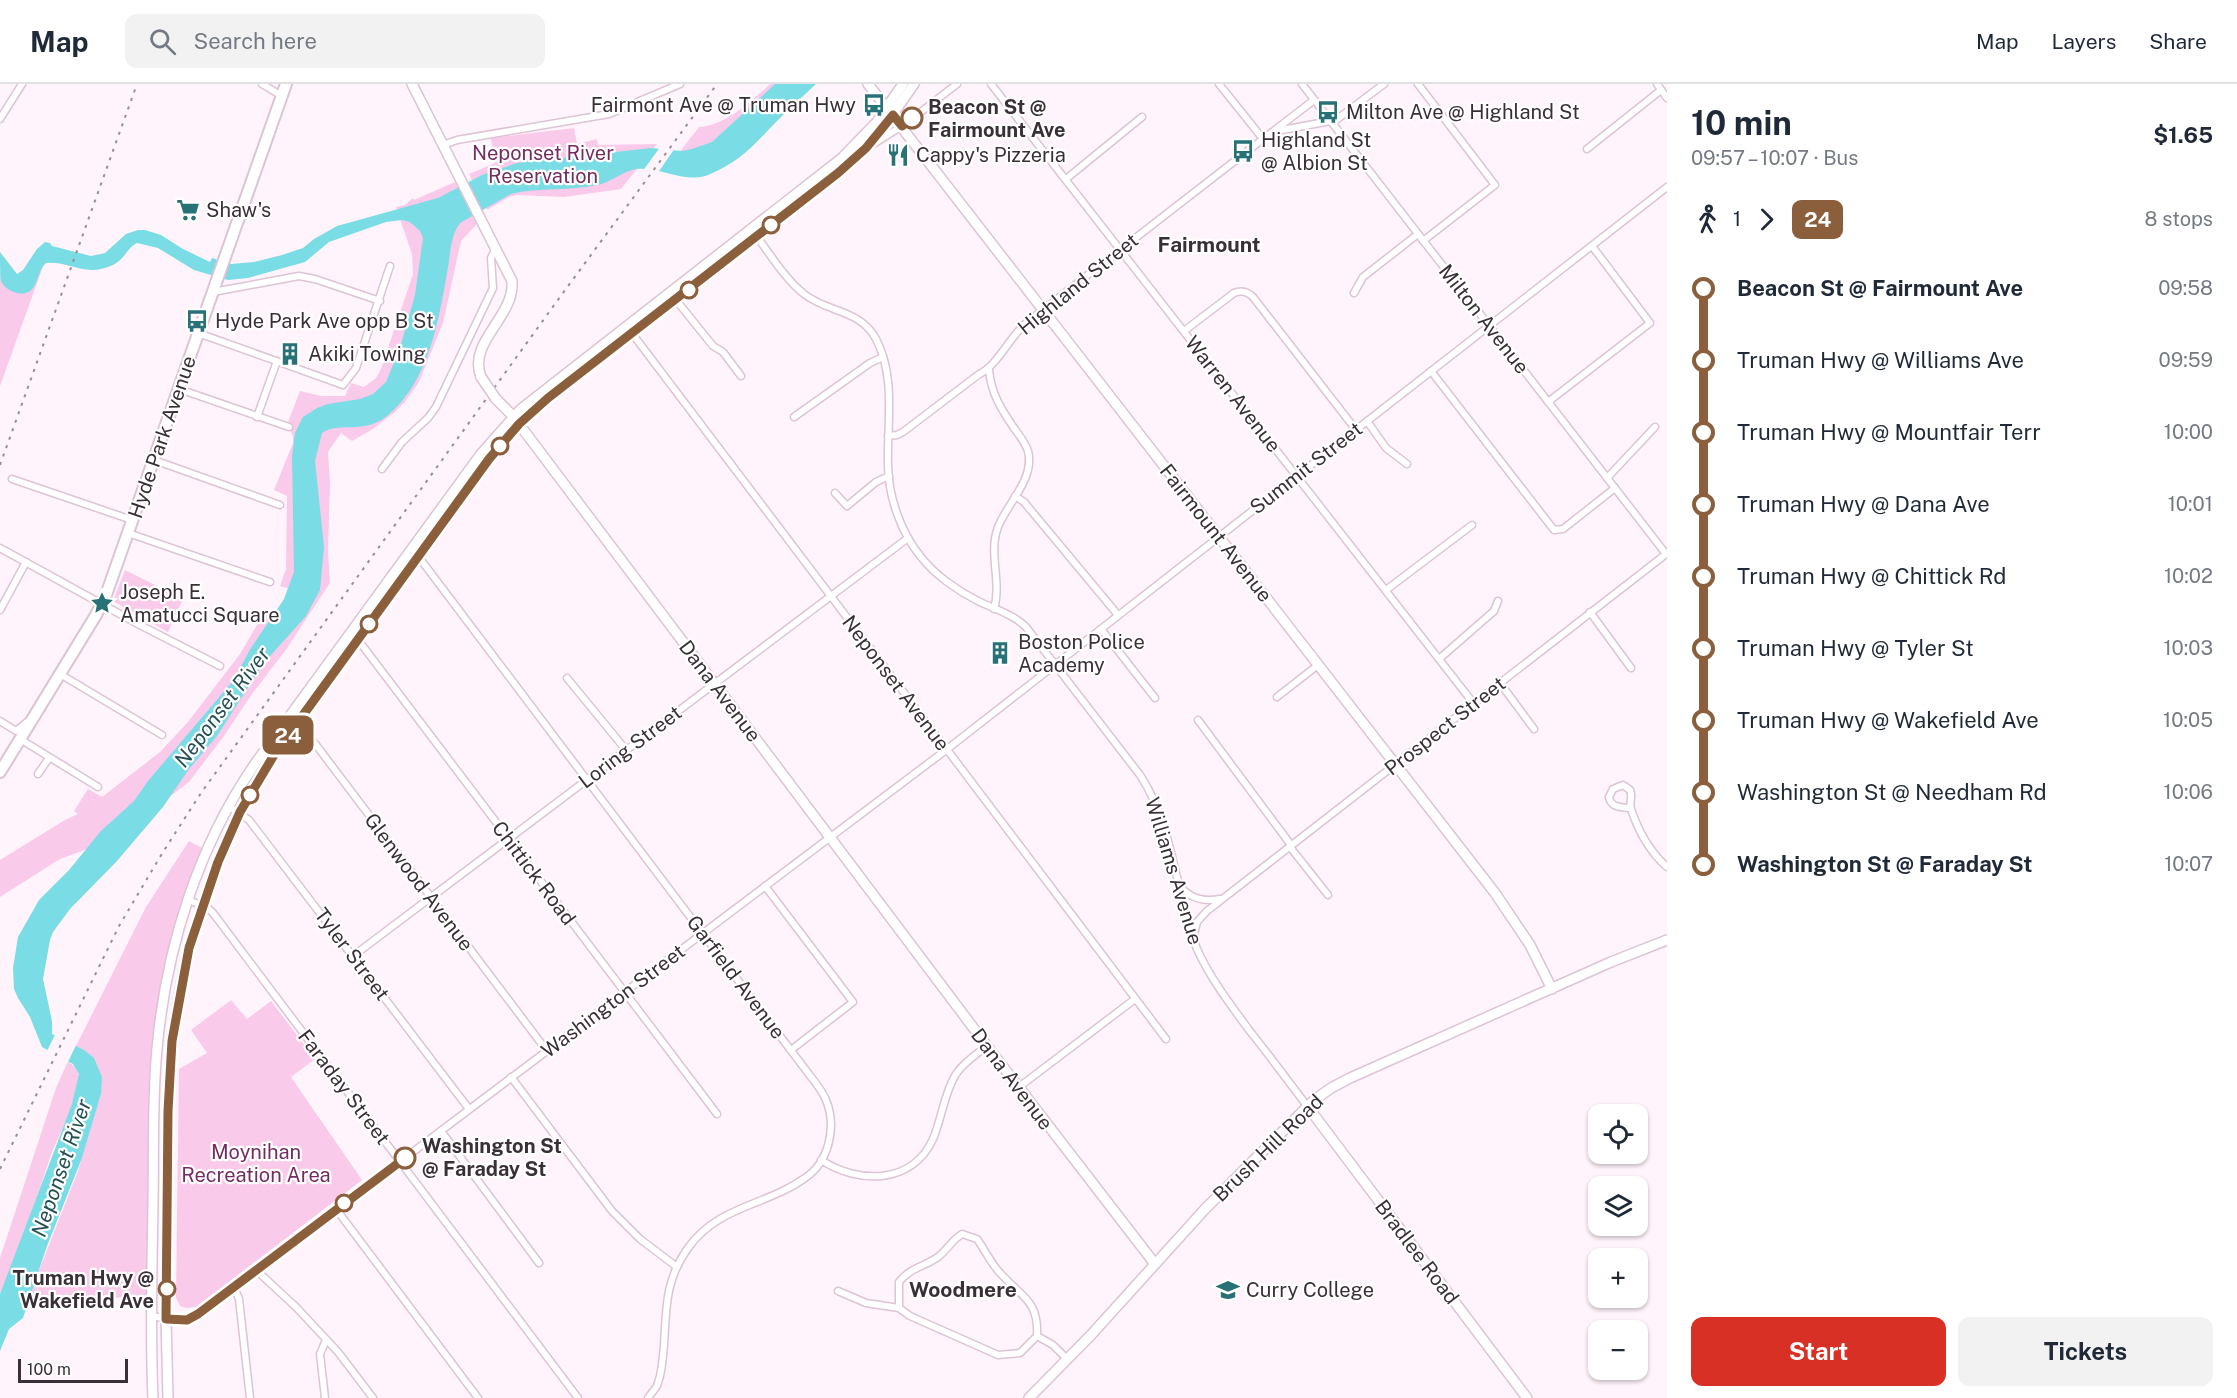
<!DOCTYPE html>
<meta charset="utf-8">
<style>
:root{--surface:#fff;--page:#f2f2f3;--text:#1f2937;--muted:#747a83;--line:#e0e1e3;--accent:#d93025}
body{margin:0;font-family:"Public Sans",sans-serif;background:var(--page);color:var(--text);height:100vh;display:flex;flex-direction:column;font-size:22px;white-space:nowrap}
*{box-sizing:border-box;margin:0}
p{font-size:20px;color:var(--muted)}
.icon{flex:none;width:33px;height:33px;fill:none;stroke:currentColor;stroke-width:2;stroke-linecap:round;stroke-linejoin:round}
.map{position:relative;flex:1;overflow:hidden}
.drawer{display:flex;flex-direction:column;background:var(--surface);width:570px}
.drawer>*{flex:none}
.badge{padding:0 12px;border-radius:9px;font-size:21px;line-height:39px}
.buttons{position:absolute;left:1588px;top:1020px;display:grid;gap:12px}
.buttons a{display:grid;place-items:center;width:60px;height:60px;border-radius:12px;background:var(--surface);box-shadow:0 2px 4px #0004;font-size:30px}
.scale{position:absolute;left:18px;bottom:15px;width:110px;box-sizing:border-box;padding-left:6px;border:3px solid #392f36;border-top:0;font-size:16px;line-height:21px;white-space:nowrap;color:#392f36;-webkit-text-stroke:4px #fff;paint-order:stroke}
.map>.badge{position:absolute;translate:-50% -50%;box-shadow:0 0 0 3px #fff}
.legs{display:flex;align-items:center;gap:9px;height:66px;padding:0 24px;font-size:20px}
.legs p{margin-inline-start:auto}
.head{display:flex;align-items:center;justify-content:space-between;height:102px;padding:0 24px}
h1{font-size:33px;font-weight:700;line-height:45px}
.button{display:flex;gap:12px;margin-top:auto;padding:12px 24px}
.button a{flex:1;height:69px;border-radius:12px;background:var(--accent);color:#fff;font-size:24px;font-weight:700;line-height:69px;text-align:center}
.button a+a{background:var(--page);color:var(--text)}
ul{padding:0 24px;list-style:none}
li{display:flex;align-items:center;gap:21px;height:72px;font-size:22px}
li i{display:grid;place-items:center;width:9px;height:100%;margin:0 8px;background:currentColor}
li i::after{content:'';width:15px;height:15px;margin:-8px;border:4px solid;border-radius:50%;background:var(--surface)}
li p{margin-inline-start:auto}
li:first-child i{background:linear-gradient(#0000 50%,currentColor 0)}
li:last-child i{background:linear-gradient(currentColor 50%,#0000 0)}
header{display:flex;align-items:center;gap:36px;box-sizing:border-box;height:84px;padding:0 30px;background:var(--surface);border-bottom:2px solid var(--line)}
header strong{font-size:28px}
nav{display:flex;gap:33px;margin-inline-start:auto;font-size:21px}
.search{width:420px;height:54px;background:var(--page);display:flex;align-items:center;gap:15px;box-sizing:border-box;padding:0 21px;border-radius:12px;color:var(--muted);font-size:22px}
main{display:flex;flex:1;min-height:0}
.map>svg:first-child{display:block}
</style>
<header>
<strong>Map</strong>
<div class="search"><svg class="icon" aria-label="search" viewBox="0 0 24 24"><circle cx="10" cy="10" r="6"/><path d="M15 15l6 6"/></svg>Search here</div>
<nav><a>Map</a><a>Layers</a><a>Share</a></nav>
</header>
<main>
<div class="map">
<svg width="1667" height="1314" viewBox="0 0 1667 1314">
<rect width="100%" height="100%" fill="#fff4fb"/>
<g fill="#f9cae9">
<path d="M770,0H796L743,51L671,79L699,43C725,42 752,17 770,0Z"/>
<polygon points="574,44 577,60 597,55 598,61 657,60 621,105 564,113 517,111 509,113 487,126 469,90 495,79 491,54"/>
<polygon points="455,98 477,140 461,157 443,239 419,298 405,318 395,328 373,345 352,357 341,349 328,368 330,399 328,468 330,499 285,567 252,610 224,652 189,698 164,717 93,763 60,775 0,813 0,776 65,736 78,730 74,727 88,705 102,713 160,668 188,638 240,570 264,529 279,529 294,506 280,502 286,485 287,412 274,406 293,359 293,352 287,341 300,307 321,312 345,312 351,299 364,303 376,294 381,285 413,190 412,170 396,123 405,121 413,114 414,116"/>
<polygon points="45,177 0,302 0,187 3,198"/>
<polygon points="125,486 183,515 168,548 113,517"/>
<polygon points="189,757 202,764 175,840 162,899 153,949 150,998 147,1214 29,1212 78,1087 101,1010 84,966 76,962 146,823"/>
<polygon points="231,916 247,935 271,917 315,975 291,993 362,1096 196,1223 187,1224 180,1222 176,1214 179,985 207,969 191,946"/>
<path d="M68,977L78,986C83,1012 58,1050 50,1074C35,1120 19,1165 0,1210V1174L56,1004Z"/>
</g>
<path fill="#7adce5" d="M775,0H816C803,12 789,25 776,38C754,61 739,79 708,91C684,100 660,82 636,85C623,87 611,98 598,101C569,107 539,103 511,110L460,139C450,153 451,167 448,183C439,234 430,297 387,332C363,351 340,337 322,349L315,377L324,463L320,506L306,532L263,580L217,652L189,685L163,723L117,777L70,825L53,848L50,856L43,895L52,937V950L84,966L94,974L102,993L101,1010L82,1074L47,1162L23,1234L9,1245L0,1267V1210L72,1020L79,990L73,980L42,963L30,933L18,914L14,905L13,884L18,853L39,816L69,786L101,747L134,717L148,697L233,597L251,564L284,515L294,488L292,372L295,349L303,333L317,324L328,320L360,315L373,310L386,298L400,264L415,211L423,154L420,147L410,138L402,136L386,138L329,158L305,178L248,194L228,196L194,186L158,164L137,159C127,164 124,176 113,181C85,194 70,177 46,179C38,186 39,196 33,204C25,215 6,208 1,197C0,190 0,176 0,168L17,190L23,186L37,165L45,158L50,159L52,162L91,172L105,169L126,150L138,146H145L161,151L183,165L210,178L212,174L231,180L254,178L282,171L303,164L314,155L337,142L438,114L482,91L517,79L651,64L682,67L692,65L712,58Z"/>
<g fill="#fff4fb">
<polygon points="661,62 675,64 657,90 642,88"/>
<polygon points="56,949 77,959 67,980 46,969"/>
</g>
<g fill="none" stroke-linecap="round" stroke-linejoin="round">
<g stroke="#dec3d5" stroke-width="9">
<g id="street">
<polyline points="262,0 282,12"/>
<polyline points="991,0 1474,620"/>
<polyline points="1219,0 1263,55"/>
<polyline points="1418,0 1495,101 1423,157"/>
<polyline points="1657,0 1667,14"/>
<polyline points="0,35 22,0"/>
<polyline points="1332,39 1384,0"/>
<polyline points="1275,46 1314,16"/>
<polyline points="443,61 457,56 609,30 680,0"/>
<polyline points="872,61 908,38 957,0"/>
<polyline points="1587,65 1661,6"/>
<polyline points="1066,95 1142,33"/>
<path d="M755,150C770,170 785,195 804,210C828,229 860,225 876,255C896,293 887,339 888,380C888,412 901,449 921,473C935,491 958,507 978,517C994,525 1013,530 1026,543L1140,691C1174,742 1175,809 1197,865C1210,894 1230,920 1249,946C1269,971 1288,997 1308,1023"/>
<polyline points="213,208 299,192 315,195 380,217"/>
<polyline points="1354,209 1363,193 1418,150"/>
<polyline points="676,216 713,262 723,268 741,292"/>
<path d="M1184,247L1234,209C1241,206 1247,207 1253,213L1356,346"/>
<polyline points="631,248 1166,955"/>
<polyline points="198,249 343,301 356,284 390,182"/>
<path d="M989,286C991,309 1001,325 1014,344C1019,351 1025,358 1028,367C1035,395 1008,418 998,443C988,469 1002,498 994,525"/>
<polyline points="1431,287 1554,446 1563,445 1615,404"/>
<polyline points="179,305 289,343"/>
<polyline points="1548,318 1650,239 1592,162"/>
<polyline points="257,333 277,277"/>
<polyline points="794,333 870,279 883,273"/>
<polyline points="1367,337 1386,364 1407,380"/>
<path d="M888,352L897,351L903,348L978,291C999,280 1008,255 1026,239L1272,48L1330,37"/>
<polyline points="154,376 280,421"/>
<polyline points="382,385 402,358 428,334 436,323 493,204 491,174 496,164"/>
<polyline points="1607,394 1655,343"/>
<polyline points="12,395 132,436"/>
<polyline points="835,409 847,422 876,398 889,392"/>
<polyline points="1015,412 1024,418 1118,531"/>
<polyline points="128,449 270,498"/>
<polyline points="0,464 138,540 220,582"/>
<path d="M418,472L808,989C815,998 822,1006 826,1016C837,1043 829,1078 805,1094C766,1122 719,1121 688,1164C657,1207 670,1246 660,1292L657,1302L648,1314"/>
<polyline points="1386,506 1472,441"/>
<polyline points="0,526 26,478"/>
<polyline points="1590,528 1631,584"/>
<polyline points="1101,545 1155,614"/>
<polyline points="351,550 362,561 717,1030"/>
<polyline points="1439,575 1494,527 1498,517"/>
<polyline points="60,590 162,651"/>
<polyline points="567,594 626,666"/>
<polyline points="1500,599 1534,645"/>
<polyline points="1277,613 1318,581"/>
<polyline points="1198,636 1291,761"/>
<polyline points="0,637 16,647 27,638"/>
<polyline points="298,637 547,967"/>
<polyline points="20,655 98,703"/>
<polyline points="38,690 49,674"/>
<polyline points="228,722 249,736 469,1025"/>
<path d="M1630,724C1621,723 1611,724 1609,713L1613,705L1623,701L1630,706C1633,712 1629,719 1631,725C1638,746 1650,768 1667,783"/>
<polyline points="1290,763 1328,811"/>
<path d="M1179,801C1189,814 1204,818 1220,815"/>
<polyline points="765,802 853,918 791,966"/>
<polyline points="188,816 207,823 213,829 578,1314"/>
<polyline points="1193,854 1197,838 1207,827 1666,470 1302,0"/>
<polyline points="353,872 908,454"/>
<polyline points="511,993 612,1127 640,1155 677,1183"/>
<polyline points="1019,1003 1135,915"/>
<polyline points="441,1047 539,1179"/>
<path d="M821,1076C858,1100 912,1101 933,1055C942,1034 944,1009 956,990C964,978 977,970 987,962"/>
<polyline points="336,1125 478,1314"/>
<polyline points="256,1186 296,1223 338,1268 373,1314"/>
<polyline points="234,1203 239,1215 250,1314"/>
<polyline points="838,1207 866,1219 899,1224"/>
<path d="M152,1232C168,1235 183,1239 198,1230L946,666L1667,103"/>
<path d="M1037,1252L1020,1269L998,1271L910,1232L899,1224V1198C911,1183 924,1183 938,1173C947,1166 952,1156 962,1150L977,1155C985,1166 991,1180 1001,1190C1022,1213 1039,1217 1037,1252L1053,1261L1067,1275"/>
<polyline points="325,1314 320,1270 326,1256"/>
</g>
</g>
<g stroke="#dec3d5" stroke-width="12">
<g id="secondary">
<path d="M412,0L512,197C515,233 467,258 481,293"/>
<polyline points="868,0 1495,809 1530,861 1552,905"/>
<polyline points="496,315 513,332 987,962 1155,1180"/>
<polyline points="1308,1023 1527,1314"/>
<path d="M153,1314C150,1249 152,1184 153,1119C154,1068 152,1016 157,965C166,864 198,761 257,677L481,370L521,325L842,74L876,39L903,0"/>
<polyline points="168,1314 166,1235 168,1027 171,971 178,917 186,876 213,791 240,728 274,671 489,375 518,340 548,314 848,81 881,47 914,0"/>
<polyline points="1029,1314 1091,1251 1205,1125 1313,1017 1331,1004 1350,994 1611,878 1667,856"/>
</g>
</g>
<g stroke="#dec3d5" stroke-width="14">
<polyline id="primary" points="0,688 96,531 106,511 286,0"/>
</g>
<use href="#street" stroke="#fff" stroke-width="6"/>
<use href="#secondary" stroke="#fff" stroke-width="9"/>
<use href="#primary" stroke="#fff" stroke-width="10"/>
<g stroke="#998e95" stroke-width="2" stroke-dasharray="3 6" stroke-linecap="butt">
<polyline points="0,381 137,0"/>
<polyline points="0,1085 119,842 163,768 201,709 560,213 717,0"/>
</g>
<g stroke="#dec3d5" stroke-width="12" stroke-linecap="butt">
<polyline id="secondary-bridge" points="481,293 496,315"/>
</g>
<use href="#secondary-bridge" stroke="#fff" stroke-width="9"/>
</g>
<g fill="none" stroke-linecap="round" stroke-linejoin="round">
<g stroke="#fff" stroke-width="14">
<polyline id="line-1" points="405,1074 198,1230 187,1236 166,1235 168,1027 172,957 189,864 218,778 240,728 274,671 489,375 519,340 548,314 838,89 866,64 893,31 902,42 912,34"/>
</g>
<use href="#line-1" stroke="#8b5e3c" stroke-width="9"/>
</g>
<defs>
<g id="bus-bare" transform="scale(1.8)"><path d="M-5-6H5V4H4V6H2V4H-2V6H-4V4H-5ZM-3.5-4V0h7V-4ZM-3.5 1.2v1.5H-2V1.2ZM2 1.2v1.5H3.5V1.2Z" fill="#277177" stroke="#fff" stroke-width="2.5" paint-order="stroke"/></g>
<g id="restaurant-bare" transform="scale(1.8)"><path d="M-5-6h1v4h1v-4h1v4h1v-4h1v5L-1.5 .5V6h-2V.5L-5-1ZM5-6V6H3V1.5H1.5Q1.5-4 5-6Z" fill="#277177" stroke="#fff" stroke-width="2.5" paint-order="stroke"/></g>
<g id="supermarket-bare" transform="scale(1.8)"><path d="M-6-5.5h2.5l.6 2H6L4.5 2H-2.5L-4.4-4H-6ZM-1.5 3.2a1.3 1.3 0 1 0 .1 0ZM3 3.2a1.3 1.3 0 1 0 .1 0Z" fill="#277177" stroke="#fff" stroke-width="2.5" paint-order="stroke"/></g>
<g id="building-bare" transform="scale(1.8)"><path d="M-4-6H4V6H1V3H-1V6H-4ZM-2.5-4.3h1.7v1.8h-1.7ZM.8-4.3h1.7v1.8H.8ZM-2.5-1h1.7V.8h-1.7ZM.8-1h1.7V.8H.8Z" fill="#277177" stroke="#fff" stroke-width="2.5" paint-order="stroke"/></g>
<g id="sight-bare" transform="scale(1.8)"><path d="M0-6L1.8-2.2L6-1.7L2.9 1.2L3.7 5.4L0 3.3L-3.7 5.4L-2.9 1.2L-6-1.7L-1.8-2.2Z" fill="#277177" stroke="#fff" stroke-width="2.5" paint-order="stroke"/></g>
<g id="university-bare" transform="scale(1.8)"><path d="M0-5L7-2L0 1L-7-2ZM-4 1L0 2.5L4 1V4Q0 6-4 4Z" fill="#277177" stroke="#fff" stroke-width="2.5" paint-order="stroke"/></g>
</defs>
<g fill-rule="evenodd">
<use href="#bus-bare" x="874" y="21"/>
<use href="#bus-bare" x="1328" y="28"/>
<use href="#bus-bare" x="1243" y="67"/>
<use href="#restaurant-bare" x="898" y="71"/>
<use href="#supermarket-bare" x="188" y="126"/>
<use href="#bus-bare" x="197" y="237"/>
<use href="#building-bare" x="290" y="270"/>
<use href="#sight-bare" x="102" y="519"/>
<use href="#building-bare" x="1000" y="569"/>
<use href="#university-bare" x="1228" y="1206"/>
</g>
<g fill="#fff" stroke="#8b5e3c" stroke-width="3">
<circle cx="912" cy="34" r="10"/>
<circle cx="771" cy="141" r="8"/>
<circle cx="689" cy="206" r="8"/>
<circle cx="500" cy="362" r="8"/>
<circle cx="369" cy="540" r="8"/>
<circle cx="250" cy="711" r="8"/>
<circle cx="405" cy="1074" r="10"/>
<circle cx="344" cy="1119" r="8"/>
<circle cx="167" cy="1205" r="8"/>
</g>
<g text-anchor="middle" dominant-baseline="central" stroke-width="4.5" stroke-linejoin="round" paint-order="stroke">
<g font-size="20" fill="#392f36" stroke="#fff" text-anchor="start">
<text x="856" y="21" text-anchor="end">Fairmont Ave @ Truman Hwy</text>
<text x="1346" y="28">Milton Ave @ Highland St</text>
<text x="1261" y="56">Highland St<tspan x="1261" dy="23">@ Albion St</tspan></text>
<text x="916" y="71">Cappy's Pizzeria</text>
<text x="206" y="126">Shaw's</text>
<text x="215" y="237">Hyde Park Ave opp B St</text>
<text x="308" y="270">Akiki Towing</text>
<text x="120" y="508">Joseph E.<tspan x="120" dy="23">Amatucci Square</tspan></text>
<text x="1018" y="558">Boston Police<tspan x="1018" dy="23">Academy</tspan></text>
<text x="1246" y="1206">Curry College</text>
</g>
<g font-size="20" font-weight="bold" fill="#392f36" stroke="#fff" text-anchor="start">
<text x="928" y="23">Beacon St @<tspan x="928" dy="23">Fairmount Ave</tspan></text>
<text x="422" y="1062">Washington St<tspan x="422" dy="23">@ Faraday St</tspan></text>
<text x="154" y="1194" text-anchor="end">Truman Hwy @<tspan x="154" dy="23">Wakefield Ave</tspan></text>
</g>
<g font-size="20" fill="#742b61" stroke="#fff">
<text x="543" y="69">Neponset River<tspan x="543" dy="23">Reservation</tspan></text>
<text x="256" y="1068">Moynihan<tspan x="256" dy="23">Recreation Area</tspan></text>
</g>
<g font-size="20" fill="#392f36" stroke="#fff">
<text transform="translate(1078 200) rotate(-39)">Highland Street</text>
<text transform="translate(1484 235) rotate(52)">Milton Avenue</text>
<text transform="translate(1233 310) rotate(52)">Warren Avenue</text>
<text transform="translate(162 353) rotate(-71)">Hyde Park Avenue</text>
<text transform="translate(1306 384) rotate(-38)">Summit Street</text>
<text transform="translate(1216 449) rotate(52)">Fairmount Avenue</text>
<text transform="translate(896 599) rotate(53)">Neponset Avenue</text>
<text transform="translate(720 607) rotate(53)">Dana Avenue</text>
<text transform="translate(1445 642) rotate(-38)">Prospect Street</text>
<text transform="translate(630 663) rotate(-37)">Loring Street</text>
<text transform="translate(1174 787) rotate(73)">Williams Avenue</text>
<text transform="translate(534 789) rotate(53)">Chittick Road</text>
<text transform="translate(419 798) rotate(53)">Glenwood Avenue</text>
<text transform="translate(352 870) rotate(53)">Tyler Street</text>
<text transform="translate(736 893) rotate(53)">Garfield Avenue</text>
<text transform="translate(613 917) rotate(-37)">Washington Street</text>
<text transform="translate(1012 995) rotate(53)">Dana Avenue</text>
<text transform="translate(344 1003) rotate(53)">Faraday Street</text>
<text transform="translate(1268 1064) rotate(-44)">Brush Hill Road</text>
<text transform="translate(1417 1168) rotate(53)">Bradlee Road</text>
</g>
<g font-size="21" font-weight="bold" fill="#392f36" stroke="#fff">
<text x="1209" y="160">Fairmount</text>
<text x="963" y="1205">Woodmere</text>
</g>
<g font-size="21" font-style="italic" fill="#234f53" stroke="#fff">
<text transform="translate(222 623) rotate(-53)">Neponset River</text>
<text transform="translate(61 1084) rotate(-71)">Neponset River</text>
</g>
</g>
</svg>
<div class="buttons">
<a><svg class="icon" aria-label="locate" viewBox="0 0 24 24"><circle cx="12" cy="12" r="6"/><path d="M12 2v4M12 18v4M2 12h4M18 12h4"/></svg></a>
<a><svg class="icon" aria-label="layers" viewBox="0 0 24 24"><path d="M12 4l9 5-9 5-9-5zM3 14l9 5 9-5"/></svg></a>
<a>+</a>
<a>−</a>
</div>
<div class="scale">100 m</div>
<b class="badge" style="left:288px;top:651px;background:#8b5e3c;color:#fff">24</b>
</div>
<section class="drawer">
<div class="head"><div><h1>10 min</h1><p>09:57 – 10:07 · Bus</p></div><b>$1.65</b></div>
<div class="legs"><svg class="icon" aria-label="walk" viewBox="0 0 24 24"><circle cx="13" cy="4" r="2"/><path d="M13 8l-2 6 4 7M11 14l-3 7M7 12l3-4h3l4 4"/></svg>1<svg class="icon" aria-label="forward" viewBox="0 0 24 24"><path d="M9 5l7 7-7 7"/></svg><b class="badge" style="background:#8b5e3c;color:#fff">24</b><p>8 stops</p></div>
<ul>
<li><i style="color:#8b5e3c"></i><b>Beacon St @ Fairmount Ave</b><p>09:58</p></li>
<li><i style="color:#8b5e3c"></i><span>Truman Hwy @ Williams Ave</span><p>09:59</p></li>
<li><i style="color:#8b5e3c"></i><span>Truman Hwy @ Mountfair Terr</span><p>10:00</p></li>
<li><i style="color:#8b5e3c"></i><span>Truman Hwy @ Dana Ave</span><p>10:01</p></li>
<li><i style="color:#8b5e3c"></i><span>Truman Hwy @ Chittick Rd</span><p>10:02</p></li>
<li><i style="color:#8b5e3c"></i><span>Truman Hwy @ Tyler St</span><p>10:03</p></li>
<li><i style="color:#8b5e3c"></i><span>Truman Hwy @ Wakefield Ave</span><p>10:05</p></li>
<li><i style="color:#8b5e3c"></i><span>Washington St @ Needham Rd</span><p>10:06</p></li>
<li><i style="color:#8b5e3c"></i><b>Washington St @ Faraday St</b><p>10:07</p></li>
</ul>
<div class="button"><a>Start</a><a>Tickets</a></div>
</section>
</main>
